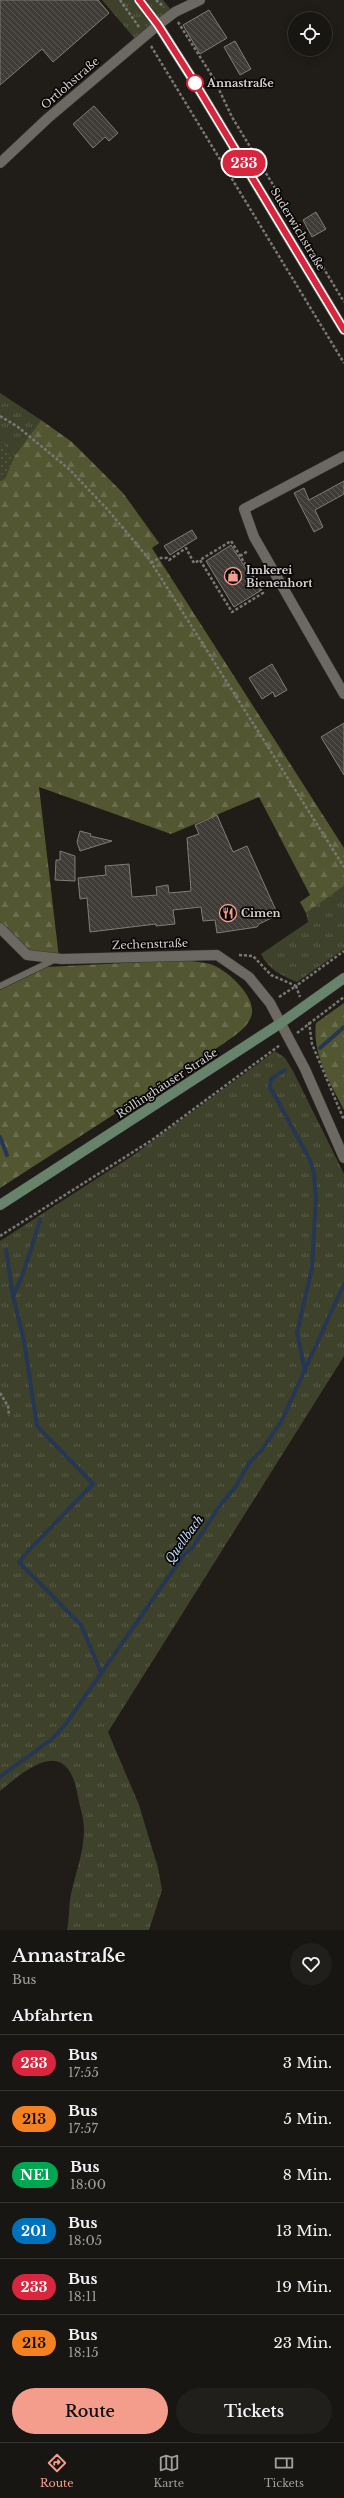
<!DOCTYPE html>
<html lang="de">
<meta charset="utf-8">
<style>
:root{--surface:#181612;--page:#211f1b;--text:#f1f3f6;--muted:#9f9f9f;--line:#363532;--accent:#f49d8c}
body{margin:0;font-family:"Libre Baskerville",serif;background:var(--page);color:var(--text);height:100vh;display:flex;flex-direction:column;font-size:15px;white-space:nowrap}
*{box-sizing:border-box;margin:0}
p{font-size:13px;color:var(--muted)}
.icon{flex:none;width:22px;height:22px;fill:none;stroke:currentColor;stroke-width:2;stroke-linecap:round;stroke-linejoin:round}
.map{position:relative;height:1930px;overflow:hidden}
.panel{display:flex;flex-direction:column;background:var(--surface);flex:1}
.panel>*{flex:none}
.badge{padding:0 8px;border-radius:13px;font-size:14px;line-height:26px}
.tools{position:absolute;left:288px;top:12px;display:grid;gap:8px}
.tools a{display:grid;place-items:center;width:44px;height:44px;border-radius:50%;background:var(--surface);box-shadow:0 2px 10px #0003,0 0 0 1px var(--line);font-size:20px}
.map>.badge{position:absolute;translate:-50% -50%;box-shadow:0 0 0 2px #fff}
h2{padding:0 12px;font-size:15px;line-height:36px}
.round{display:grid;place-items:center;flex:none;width:42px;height:42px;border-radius:21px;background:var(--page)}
.head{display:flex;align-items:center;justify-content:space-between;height:68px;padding:0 12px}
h1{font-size:19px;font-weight:600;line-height:30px}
.cta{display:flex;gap:8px;margin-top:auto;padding:8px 12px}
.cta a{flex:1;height:46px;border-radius:24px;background:var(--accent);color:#111;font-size:16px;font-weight:600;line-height:46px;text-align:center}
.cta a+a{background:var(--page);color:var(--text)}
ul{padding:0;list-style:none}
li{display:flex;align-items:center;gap:12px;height:56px;padding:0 12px;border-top:1px solid var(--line)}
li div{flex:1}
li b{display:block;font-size:15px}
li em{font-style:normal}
li .badge{min-width:44px;font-weight:700;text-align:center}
.dock{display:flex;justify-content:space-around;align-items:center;height:56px;border-top:1px solid var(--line);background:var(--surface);font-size:11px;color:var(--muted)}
.dock a{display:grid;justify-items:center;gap:2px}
.dock .current{color:var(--accent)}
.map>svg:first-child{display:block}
</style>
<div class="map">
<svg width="344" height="1930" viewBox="0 0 344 1930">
<defs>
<pattern id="grass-tufts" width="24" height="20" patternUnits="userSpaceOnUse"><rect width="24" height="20" fill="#3f422b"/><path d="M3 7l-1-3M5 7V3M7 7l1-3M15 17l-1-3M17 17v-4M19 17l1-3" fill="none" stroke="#5a5c49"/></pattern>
<pattern id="forest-firs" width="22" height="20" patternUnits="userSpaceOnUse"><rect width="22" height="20" fill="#525732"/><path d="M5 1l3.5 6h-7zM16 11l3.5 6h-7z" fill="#6a6e4f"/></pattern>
<pattern id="park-dots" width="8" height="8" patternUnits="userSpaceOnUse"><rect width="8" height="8" fill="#3f422b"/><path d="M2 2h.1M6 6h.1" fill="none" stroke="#5a5c49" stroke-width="1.8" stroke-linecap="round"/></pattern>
<pattern id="building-back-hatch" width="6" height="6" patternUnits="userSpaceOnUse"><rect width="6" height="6" fill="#3f3b36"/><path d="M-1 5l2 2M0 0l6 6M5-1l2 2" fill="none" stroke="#5a5652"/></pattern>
</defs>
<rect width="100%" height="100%" fill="#201d18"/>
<g fill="url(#grass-tufts)">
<polygon points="102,0 163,0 172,11 136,40"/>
<polygon points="0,393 41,420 14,457 0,440"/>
<path d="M344,886V949L297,982C281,975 269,970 261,954L308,922L306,913Z"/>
<path d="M275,1051L285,1058L293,1071L344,1174V1356L108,1732L139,1805L158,1868L162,1890L149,1930H67C69,1920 69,1909 70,1899C74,1877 84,1853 84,1830C84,1819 80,1807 78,1797C68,1736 31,1765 0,1791V1241L135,1154Z"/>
</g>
<g fill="url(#forest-firs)">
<polygon points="41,420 72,442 123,493 159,543 152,548 344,848 344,886 306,913 300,902 310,895 259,797 171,834 39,787 59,958 27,955 0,928 0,481 5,478 14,457"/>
<path d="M183,960C192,961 202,962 210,964C227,969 261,1000 250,1019C245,1030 232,1037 223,1044L0,1188V990L47,967Z"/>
<path d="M344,1003V1110C330,1082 312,1054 316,1023Z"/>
</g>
<polygon fill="url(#park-dots)" points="0,440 14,457 5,478 0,481"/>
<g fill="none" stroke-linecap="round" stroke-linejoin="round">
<g stroke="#253753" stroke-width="4">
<polyline points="320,1048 344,1027"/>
<polyline points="285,1070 271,1079 270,1087 310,1160 314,1174 316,1199 312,1268 297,1333 305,1371"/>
<polyline points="0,1137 7,1155"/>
<path d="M40,1220C32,1245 25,1274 13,1296L24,1341L37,1426L93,1484L32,1547L19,1562L81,1625L101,1672"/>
<polyline points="6,1250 13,1296"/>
<polyline points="0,1777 52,1739 65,1725 183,1556 193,1547 218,1508 236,1486 249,1463 261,1451 282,1420 344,1284"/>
</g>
</g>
<g fill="url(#building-back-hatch)" stroke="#7f7b75">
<polygon points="0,0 98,0 109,13 53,62 42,49 0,85"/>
<polygon points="209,10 227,38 200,54 183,25"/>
<polygon points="235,41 251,69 240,75 224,47"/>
<polygon points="94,106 118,133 109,141 105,137 93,148 73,124"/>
<polygon points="316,212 326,229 312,237 303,220"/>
<polygon points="344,481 344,494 315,510 323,527 314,532 294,493 304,488 309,500"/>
<polygon points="192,530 197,538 170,555 164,546"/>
<polygon points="231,545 260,591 234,607 206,561"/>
<polygon points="272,664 287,690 275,697 273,692 262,699 249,678"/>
<polygon points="344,723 344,775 321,737"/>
<polygon points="217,815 233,852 247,846 278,915 259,924 257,927 217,933 215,920 203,921 201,907 173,910 175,924 156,926 156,924 90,932 87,898 80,899 78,878 106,875 105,866 129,864 132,897 157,895 156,887 168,885 169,893 191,891 187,838 199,834 195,825"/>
<polygon points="80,831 91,834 90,836 112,841 80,851 77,842"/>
<polygon points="60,851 75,856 75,881 55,880 56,860 60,860"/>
</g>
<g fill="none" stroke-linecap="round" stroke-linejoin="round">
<g stroke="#3b3835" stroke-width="7">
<polyline id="lane" points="0,986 56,959"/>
</g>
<g stroke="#3b3835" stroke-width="11">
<g id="street">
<polyline points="0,163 48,118 158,25 175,12 200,0"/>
<polyline points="344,456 244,509 254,537 344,694"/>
<polyline points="0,928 27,955 62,959 217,955 249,977 270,1003 305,1069 344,1158"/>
</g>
</g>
<g stroke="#3b3835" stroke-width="11">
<g id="secondary">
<polyline points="139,0 158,25 195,83 344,330"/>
<polyline points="0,1205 281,1023 344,978"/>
</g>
</g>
<g stroke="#797773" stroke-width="2.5" stroke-dasharray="3 2" stroke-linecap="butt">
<polyline points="120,0 139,27"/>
<polyline points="156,0 164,7"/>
<polyline points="178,22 214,79 232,117 344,302"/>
<polyline points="151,46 344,363"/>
<polyline points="0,416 18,427 69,469 108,510 149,559 344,867"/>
<polyline points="240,556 248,551"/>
<polyline points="151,563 159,558 167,558 169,560 186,548 194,563 200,560 232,612 263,593 231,541 200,560"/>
<polyline points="259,585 267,580"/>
<polyline points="239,955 253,956 271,975 296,986 344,951"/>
<polyline points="279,997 296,986 300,997"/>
<polyline points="309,1022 312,1044 344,1120"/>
<polyline points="297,1033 344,997"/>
<polyline points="0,1236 152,1140 280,1045"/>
<polyline points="0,1393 8,1406 9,1416"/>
</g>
<use href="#lane" stroke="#6c6862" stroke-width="6"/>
<use href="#street" stroke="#6c6862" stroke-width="10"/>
<use href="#secondary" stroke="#68836b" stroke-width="10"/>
</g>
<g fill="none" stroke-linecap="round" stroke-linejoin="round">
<g stroke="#fff" stroke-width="9">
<polyline id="line" points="139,0 158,25 195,83 344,330"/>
</g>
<use href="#line" stroke="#d7263d" stroke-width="6"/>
</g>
<defs>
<g id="shop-ring" transform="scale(0.9)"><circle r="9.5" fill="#090706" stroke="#f49d8c" stroke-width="1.5"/><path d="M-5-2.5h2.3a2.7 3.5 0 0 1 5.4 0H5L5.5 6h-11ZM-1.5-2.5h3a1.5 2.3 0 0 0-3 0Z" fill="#f49d8c"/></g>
<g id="restaurant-ring" transform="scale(0.9)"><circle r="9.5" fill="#090706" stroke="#f49d8c" stroke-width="1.5"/><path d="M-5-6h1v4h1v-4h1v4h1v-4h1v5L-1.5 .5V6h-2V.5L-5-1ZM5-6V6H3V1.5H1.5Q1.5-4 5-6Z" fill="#f49d8c"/></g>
</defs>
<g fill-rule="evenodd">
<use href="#shop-ring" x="233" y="576"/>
<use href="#restaurant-ring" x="228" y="913"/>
</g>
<circle fill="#fff" stroke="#d7263d" stroke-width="2" cx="195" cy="83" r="8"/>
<g text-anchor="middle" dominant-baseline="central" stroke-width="3.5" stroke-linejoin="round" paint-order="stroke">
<g font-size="11" fill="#d5d3d0" stroke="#090706">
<text transform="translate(70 83) rotate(-41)">Ortlohstraße</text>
<text transform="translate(298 229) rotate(59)">Suderwichstraße</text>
<text transform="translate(150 944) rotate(-2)">Zechenstraße</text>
<text transform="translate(167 1083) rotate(-33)">Röllinghäuser Straße</text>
</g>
<g font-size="11" font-weight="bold" fill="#d5d3d0" stroke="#090706" text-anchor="start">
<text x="207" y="83">Annastraße</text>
</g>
<g font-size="11" font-weight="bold" fill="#d5d3d0" stroke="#090706" text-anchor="start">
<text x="246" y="570">Imkerei<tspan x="246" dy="13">Bienenhort</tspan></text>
<text x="241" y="913">Cimen</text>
</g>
<g font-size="12" font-style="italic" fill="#c0d6f7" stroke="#090706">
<text transform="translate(184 1539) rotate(-54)">Quellbach</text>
</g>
</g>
</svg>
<div class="tools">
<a><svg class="icon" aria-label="locate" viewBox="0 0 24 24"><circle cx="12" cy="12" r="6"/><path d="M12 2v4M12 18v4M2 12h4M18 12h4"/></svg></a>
</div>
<b class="badge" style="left:244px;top:163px;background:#d7263d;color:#fff">233</b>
</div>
<section class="panel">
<div class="head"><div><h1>Annastraße</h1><p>Bus</p></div><a class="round"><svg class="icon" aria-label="heart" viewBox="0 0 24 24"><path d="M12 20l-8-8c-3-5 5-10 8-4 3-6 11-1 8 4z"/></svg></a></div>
<h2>Abfahrten</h2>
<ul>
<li><span class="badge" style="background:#d7263d;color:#fff">233</span><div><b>Bus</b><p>17:55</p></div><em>3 Min.</em></li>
<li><span class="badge" style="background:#f58220;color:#111">213</span><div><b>Bus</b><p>17:57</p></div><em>5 Min.</em></li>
<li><span class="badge" style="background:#00a651;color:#fff">NE1</span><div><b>Bus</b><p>18:00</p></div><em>8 Min.</em></li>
<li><span class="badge" style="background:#0072bc;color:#fff">201</span><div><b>Bus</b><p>18:05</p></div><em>13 Min.</em></li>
<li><span class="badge" style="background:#d7263d;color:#fff">233</span><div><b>Bus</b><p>18:11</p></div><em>19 Min.</em></li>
<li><span class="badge" style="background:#f58220;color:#111">213</span><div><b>Bus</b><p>18:15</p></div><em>23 Min.</em></li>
</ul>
<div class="cta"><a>Route</a><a>Tickets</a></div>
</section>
<nav class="dock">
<a class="current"><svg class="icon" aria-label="directions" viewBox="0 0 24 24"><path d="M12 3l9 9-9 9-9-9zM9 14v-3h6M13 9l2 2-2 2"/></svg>Route</a>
<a><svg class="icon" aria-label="map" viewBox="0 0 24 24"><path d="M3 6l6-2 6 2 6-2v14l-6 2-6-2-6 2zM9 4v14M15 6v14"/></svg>Karte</a>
<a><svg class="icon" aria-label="tickets" viewBox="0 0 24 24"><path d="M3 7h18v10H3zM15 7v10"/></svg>Tickets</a>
</nav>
